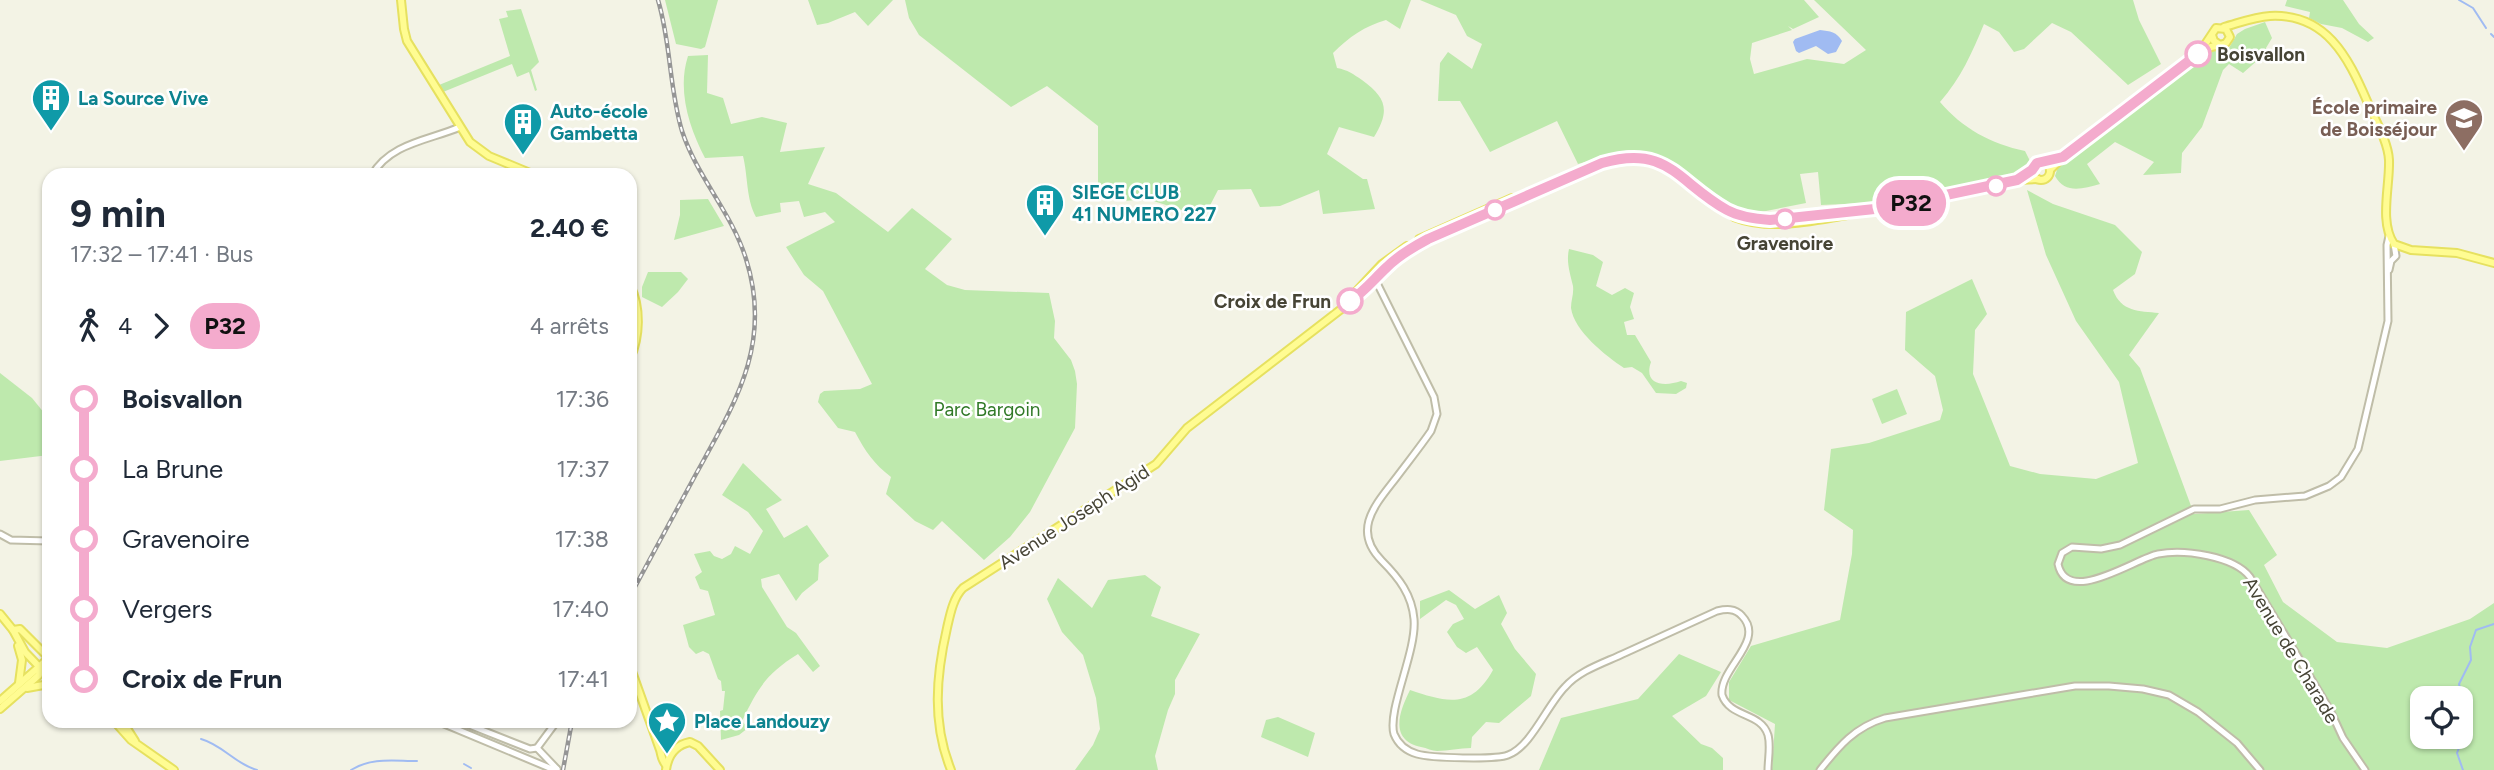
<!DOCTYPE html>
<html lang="fr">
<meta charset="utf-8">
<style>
:root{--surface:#fff;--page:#f6f6f7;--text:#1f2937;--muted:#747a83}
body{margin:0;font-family:Figtree,sans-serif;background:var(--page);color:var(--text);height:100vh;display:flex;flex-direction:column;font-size:26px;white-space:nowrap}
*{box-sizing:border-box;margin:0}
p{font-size:23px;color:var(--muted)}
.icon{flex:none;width:38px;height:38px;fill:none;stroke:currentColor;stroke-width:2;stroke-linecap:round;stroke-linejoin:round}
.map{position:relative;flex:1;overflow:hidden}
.drawer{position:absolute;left:42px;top:168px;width:595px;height:560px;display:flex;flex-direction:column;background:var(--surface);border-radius:21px;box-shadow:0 2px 5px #0004}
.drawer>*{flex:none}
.badge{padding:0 14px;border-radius:23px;font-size:24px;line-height:46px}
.controls{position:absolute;left:2410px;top:686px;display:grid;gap:14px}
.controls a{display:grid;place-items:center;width:63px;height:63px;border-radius:14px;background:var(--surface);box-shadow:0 2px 5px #0004;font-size:35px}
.map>.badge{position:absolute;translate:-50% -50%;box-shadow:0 0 0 4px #fff}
.legs{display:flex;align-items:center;gap:10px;height:77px;padding:0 28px;font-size:23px}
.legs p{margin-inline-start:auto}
.head{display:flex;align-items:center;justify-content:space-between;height:119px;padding:0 28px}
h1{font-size:38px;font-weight:700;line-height:52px}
ul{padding:0 28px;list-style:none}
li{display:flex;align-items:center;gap:24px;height:70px;font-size:26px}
li i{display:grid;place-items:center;width:10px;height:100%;margin:0 9px;background:currentColor}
li i::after{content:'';width:18px;height:18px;margin:-9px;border:5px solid;border-radius:50%;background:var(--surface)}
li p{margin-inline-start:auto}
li:first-child i{background:linear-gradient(#0000 50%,currentColor 0)}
li:last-child i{background:linear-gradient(currentColor 50%,#0000 0)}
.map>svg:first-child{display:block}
</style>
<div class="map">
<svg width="2494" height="770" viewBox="0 0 2494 770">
<rect width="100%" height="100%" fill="#f3f3e5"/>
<g fill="#bee9ad" fill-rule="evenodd">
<polygon points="665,0 718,0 705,47 701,49 676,44"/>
<polygon points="808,0 893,0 868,26 855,12 828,23 817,25"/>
<path d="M905,0H1411L1400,29L1386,20C1365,26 1349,37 1333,53L1337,68C1348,70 1353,74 1362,80C1387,98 1390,111 1374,137L1339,127L1327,154L1363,179H1367L1375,209L1323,214L1319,190L1280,206L1260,207L1251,189L1218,190L1204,217L1147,199L1124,201L1098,188V126L1047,86L1011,107L919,35L909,18Z"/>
<path d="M1420,0H1804L1819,17L1793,29L1788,26L1792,30L1752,43L1750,59L1754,74L1807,59L1844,64L1866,50L1814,0H2133L2139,20L2161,64L2128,85L2071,32L2052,23L2024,49L2014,52L1999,32L1984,24C1972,53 1961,78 1940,102C1962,128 1991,144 2025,151L2031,163L2022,173L1890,202L1821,205L1818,172L1800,174L1806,203L1746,215L1656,155L1629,150L1578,164L1557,121L1490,152L1460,101H1438L1440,63L1448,52L1472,69L1482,44L1467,36L1456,15Z"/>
<polygon points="2287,0 2343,0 2359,24 2374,38 2368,42 2342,28 2321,24 2309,18 2310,12 2285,6"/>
<polygon points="521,9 539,62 531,70 537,90 535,91 529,72 517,77 512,64 443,92 439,85 510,56 499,19 508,17 506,11"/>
<path d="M2265,22L2272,38L2266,48L2267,52L2243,73L2229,64L2223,70L2202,127L2182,153L2181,173L2143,175L2154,162L2115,142L2087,164L2100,184C2082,189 2065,194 2055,176L2058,167L2069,157L2207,53L2216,49L2229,48L2237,34L2245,29Z"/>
<path d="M708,55L707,93L723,98L731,124L762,117L787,123L780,152L825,147L808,184L836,193L888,232L912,208L952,239L925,269L947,285L965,290L1049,293L1055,321L1054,338L1071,360L1075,371L1077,384L1075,428L1030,512L1010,537L984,560L942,521L933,530L915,521L886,494L891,477C874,464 865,451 855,432L838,428L818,402L820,394L824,391L860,389L872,384L823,291L804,275L786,247L835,222L825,212L804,217L799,201L780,203L781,212L756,217C746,199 748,176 743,156L705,158C689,127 677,90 688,56Z"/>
<path d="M2027,190L2053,204L2115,225L2142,252L2135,274L2113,290C2121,312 2139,311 2159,313L2129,355L2140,368L2194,514L2249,510L2277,555L2264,565L2283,602L2337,642L2387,648L2470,619L2494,603V770H1772L1775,724L1729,700V682L1751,646L1840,620L1852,554L1853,530L1824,510L1831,449L1869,443L1940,420L1943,410L1935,376L1905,350L1906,312L1972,279L1987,314L1975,330L1973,374L2010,466L2040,474L2096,479L2138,463L2119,382L2076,321L2046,255ZM2422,698H2460V737H2422Z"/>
<polygon points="708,199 724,226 674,240 680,215 680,200"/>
<path d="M1569,249L1593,255L1603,262L1596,286L1612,295L1625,288L1634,293L1630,307L1634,319L1624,322L1627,335H1635L1651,362C1643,385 1664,387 1681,381L1687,383L1686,388L1676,394L1656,393L1642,373L1632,367L1624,368C1606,356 1574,331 1571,308C1571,300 1574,294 1573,286C1570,273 1566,262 1569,249Z"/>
<polygon points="648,272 681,272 688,279 678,292 662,307 642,297 642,287"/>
<polygon points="0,373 32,398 49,419 49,455 0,461"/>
<polygon points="1897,389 1907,414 1882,424 1872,399"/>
<path d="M743,463L782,500L766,509L784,538L807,525L829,556L819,564L818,580L802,593L796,601L779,574L761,579L762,587L787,627L796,633L820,666L813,672L798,654C766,674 758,688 742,721L748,728L739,735L721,740L720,711L723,710L725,691H722L721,681L718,679L709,654L703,651L696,654L689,647L683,625L715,615L708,591L700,589L695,577L702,572L694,554L710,551L714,556L722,559L731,554L735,546L750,554L763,531L748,512L722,495Z"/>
<polygon points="1145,575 1161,587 1151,616 1200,634 1175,680 1175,694 1168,710 1155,756 1158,770 1075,770 1093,745 1100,729 1096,698 1083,655 1062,632 1047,599 1058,578 1092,608 1108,580"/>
<path d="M1449,590L1475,609L1499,595L1507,613L1501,624L1515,649L1536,674L1531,696L1499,723L1486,722L1472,737L1471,748C1460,748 1448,751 1437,751C1432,751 1427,748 1421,747C1389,740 1399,712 1410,690C1446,702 1471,710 1493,670L1477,647L1466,653L1457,647L1447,632L1453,624L1464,619L1456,605L1446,600L1420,619V601Z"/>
<polygon points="1679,654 1721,672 1706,696 1672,716 1701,744 1712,748 1723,758 1723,770 1539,770 1561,718 1638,699"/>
<polygon points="1278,717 1315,733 1308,757 1261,737 1266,720"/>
</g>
<path fill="#a0bbf2" d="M1820,30C1830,31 1837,32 1842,41L1836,52L1828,54L1816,46L1799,53L1796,51L1793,42L1795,39Z"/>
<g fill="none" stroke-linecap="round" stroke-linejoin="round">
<g stroke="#a0bbf2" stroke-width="2">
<polyline points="2459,0 2473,8 2486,28"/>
<polyline points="2491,34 2494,37"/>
<path d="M201,739C223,745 235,764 257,770"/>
<polyline points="464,764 471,768"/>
<path d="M351,770C372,757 393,761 417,761"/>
<polyline points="2463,770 2457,753 2467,727 2466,712 2459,684 2471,660 2470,647 2476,630 2494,624"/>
</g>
<g stroke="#bfbda8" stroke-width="9">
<g id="minor">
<path d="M372,175C390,143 430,140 460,127"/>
<polyline points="2389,270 2391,261 2396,256 2394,244"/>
<path d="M1372,279L1378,285L1434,397L1437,414L1431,431C1420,447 1408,462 1396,478C1376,504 1351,530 1382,561C1399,578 1412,595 1414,619C1417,651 1387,710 1394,734C1398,744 1407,751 1417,754C1431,758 1495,760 1508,755C1531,747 1547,705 1565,687C1580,670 1604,663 1625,653C1655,639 1686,625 1717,611C1726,609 1735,608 1742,616C1766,641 1719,668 1722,695C1730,718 1761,712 1768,735C1771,746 1768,759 1768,770"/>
<polyline points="0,534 11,540 49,541"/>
<polyline points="437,721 552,769 557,769"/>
<polyline points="459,721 530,749 537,748"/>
<polyline points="537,748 557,721"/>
<polyline points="537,748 557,769"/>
<path d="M1820,770C1839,746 1855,727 1885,718L2075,686H2109L2143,689L2169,695L2198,712L2237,743L2260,770"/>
<path d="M2365,770L2343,738L2330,710L2250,577C2234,556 2184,549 2158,554C2136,558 2067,607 2058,564L2062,553L2072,547L2101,549L2120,545L2194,509H2220L2255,500L2305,496L2329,486L2341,477L2358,449L2388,321L2387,245L2389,236"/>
</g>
</g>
<g stroke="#e6e160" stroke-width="10">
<g id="major">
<polyline points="401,0 404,29 407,41 470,142 489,156 535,175"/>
<path d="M2224,27C2239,23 2254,17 2270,16C2326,13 2348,57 2367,101C2374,118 2388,141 2389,160C2390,186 2379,222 2394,244L2411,250L2457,253L2494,263"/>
<polyline points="2202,49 2216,28 2226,29 2230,37 2226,43 2220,45 2214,41 2212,35"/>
<polyline points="1619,157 1654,160 1671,168 1729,211 1751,218 1770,220 1884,208"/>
<circle cx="2041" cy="171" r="9"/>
<polyline points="2050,170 2063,157 2198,54 2211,47 2220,45"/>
<polyline points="1882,208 2017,180 2038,179"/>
<path d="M1734,217C1770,231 1810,221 1847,215"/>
<polyline points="1419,239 1512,198"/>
<path d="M630,285C641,307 640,337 630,359"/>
<polyline points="1353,295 1382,264 1407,246"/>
<polyline points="0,614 13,630 25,652 49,677"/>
<polyline points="13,630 20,629 49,658"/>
<polyline points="18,646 22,660 19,683"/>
<path d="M630,666C640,694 650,722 660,750C662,757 661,759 666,765"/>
<polyline points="27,688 49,684"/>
<polyline points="0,701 49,658"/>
<polyline points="0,709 39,675 40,667"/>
<polyline points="114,721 131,740 174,770"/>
<polyline points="118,721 128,730 135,741"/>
<path d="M666,770C668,755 675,745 690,742L698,746L720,770"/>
<path d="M951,770C932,723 936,676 947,628C950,615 953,598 963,588L1156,464L1187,428L1366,290C1408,240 1447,232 1503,207C1542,189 1582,170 1623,157"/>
</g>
</g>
<use href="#minor" stroke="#fff" stroke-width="5"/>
<use href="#major" stroke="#fffc92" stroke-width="6"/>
<g stroke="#959595" stroke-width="4.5">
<g id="rail">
<path d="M630,596C652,555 674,515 696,474C735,403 773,344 746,259C732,213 697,177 682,131C669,88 671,43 658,0"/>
<polyline points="563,770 572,721"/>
</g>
</g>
<use href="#rail" stroke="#fff" stroke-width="2" stroke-dasharray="5" stroke-linecap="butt"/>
</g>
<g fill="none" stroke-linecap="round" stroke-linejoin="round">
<g stroke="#fff" stroke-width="16">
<path id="line-1" d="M1350,301C1365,291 1374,279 1387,267C1399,255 1413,247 1428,239L1602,163C1668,144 1677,182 1727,210C1740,217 1755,219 1770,220L1884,208L2017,180L2032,170L2037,163L2063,157L2198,54"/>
</g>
<use href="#line-1" stroke="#f4abcd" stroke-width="10"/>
</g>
<defs>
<g id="building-pin" transform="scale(2.0125)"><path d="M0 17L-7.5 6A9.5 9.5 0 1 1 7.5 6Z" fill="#0f9aa8" stroke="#fff"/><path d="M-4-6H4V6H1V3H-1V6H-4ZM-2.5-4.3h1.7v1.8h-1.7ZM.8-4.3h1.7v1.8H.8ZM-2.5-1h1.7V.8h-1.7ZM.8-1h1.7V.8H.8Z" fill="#fff"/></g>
<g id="school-pin" transform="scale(2.0125)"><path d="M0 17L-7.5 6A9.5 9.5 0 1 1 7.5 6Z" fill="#8d6e63" stroke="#fff"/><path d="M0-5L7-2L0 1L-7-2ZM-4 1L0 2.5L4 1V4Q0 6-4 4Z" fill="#fff"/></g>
<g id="sight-pin" transform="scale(2.0125)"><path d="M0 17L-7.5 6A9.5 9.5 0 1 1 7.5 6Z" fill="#0f9aa8" stroke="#fff"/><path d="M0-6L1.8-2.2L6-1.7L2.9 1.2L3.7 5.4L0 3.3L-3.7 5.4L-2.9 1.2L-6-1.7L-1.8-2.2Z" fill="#fff"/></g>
</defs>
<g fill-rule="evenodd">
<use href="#building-pin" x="51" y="98"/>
<use href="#school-pin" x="2464" y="118"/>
<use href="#building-pin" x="523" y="122"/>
<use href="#building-pin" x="1045" y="203"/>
<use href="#sight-pin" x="667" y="721"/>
</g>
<g fill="#fff" stroke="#f4abcd" stroke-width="3.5">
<circle cx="2198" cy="54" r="12"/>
<circle cx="1996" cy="186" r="9"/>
<circle cx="1495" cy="210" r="9"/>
<circle cx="1785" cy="219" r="9"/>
<circle cx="1350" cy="301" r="12"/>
</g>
<g text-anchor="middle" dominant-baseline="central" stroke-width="5" stroke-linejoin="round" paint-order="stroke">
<g font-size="19" font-weight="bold" fill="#464435" stroke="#fff" text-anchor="start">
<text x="2217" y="54">Boisvallon</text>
<text x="1785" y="243" text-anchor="middle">Gravenoire</text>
<text x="1331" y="301" text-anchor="end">Croix de Frun</text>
</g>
<g font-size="19" font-weight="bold" fill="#0d838f" stroke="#fff" text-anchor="start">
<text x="78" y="98">La Source Vive</text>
<text x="550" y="111">Auto-école<tspan x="550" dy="22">Gambetta</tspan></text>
<text x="1072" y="192">SIEGE CLUB<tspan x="1072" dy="22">41 NUMERO 227</tspan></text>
<text x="694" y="721">Place Landouzy</text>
</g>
<g font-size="19" font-weight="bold" fill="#785e54" stroke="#fff" text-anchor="end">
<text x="2437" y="107">École primaire<tspan x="2437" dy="22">de Boisséjour</tspan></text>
</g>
<g font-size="19" fill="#307927" stroke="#fff">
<text x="987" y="409">Parc Bargoin</text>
</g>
<g font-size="19" fill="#464435" stroke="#fff">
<text transform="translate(1074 517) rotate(-33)">Avenue Joseph Agid</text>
<text transform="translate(2291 650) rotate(59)">Avenue de Charade</text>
</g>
</g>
</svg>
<div class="controls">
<a><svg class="icon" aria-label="locate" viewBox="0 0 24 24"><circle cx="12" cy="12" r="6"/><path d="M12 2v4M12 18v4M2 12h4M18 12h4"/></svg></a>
</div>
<b class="badge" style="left:1911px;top:203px;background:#f4abcd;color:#111">P32</b>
<section class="drawer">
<div class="head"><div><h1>9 min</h1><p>17:32 – 17:41 · Bus</p></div><b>2.40 €</b></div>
<div class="legs"><svg class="icon" aria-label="walk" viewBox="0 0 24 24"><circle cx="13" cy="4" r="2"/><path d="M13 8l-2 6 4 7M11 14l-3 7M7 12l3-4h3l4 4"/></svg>4<svg class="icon" aria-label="forward" viewBox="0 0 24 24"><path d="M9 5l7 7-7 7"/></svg><b class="badge" style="background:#f4abcd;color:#111">P32</b><p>4 arrêts</p></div>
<ul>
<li><i style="color:#f4abcd"></i><b>Boisvallon</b><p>17:36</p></li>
<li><i style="color:#f4abcd"></i><span>La Brune</span><p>17:37</p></li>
<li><i style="color:#f4abcd"></i><span>Gravenoire</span><p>17:38</p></li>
<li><i style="color:#f4abcd"></i><span>Vergers</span><p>17:40</p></li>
<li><i style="color:#f4abcd"></i><b>Croix de Frun</b><p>17:41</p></li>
</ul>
</section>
</div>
